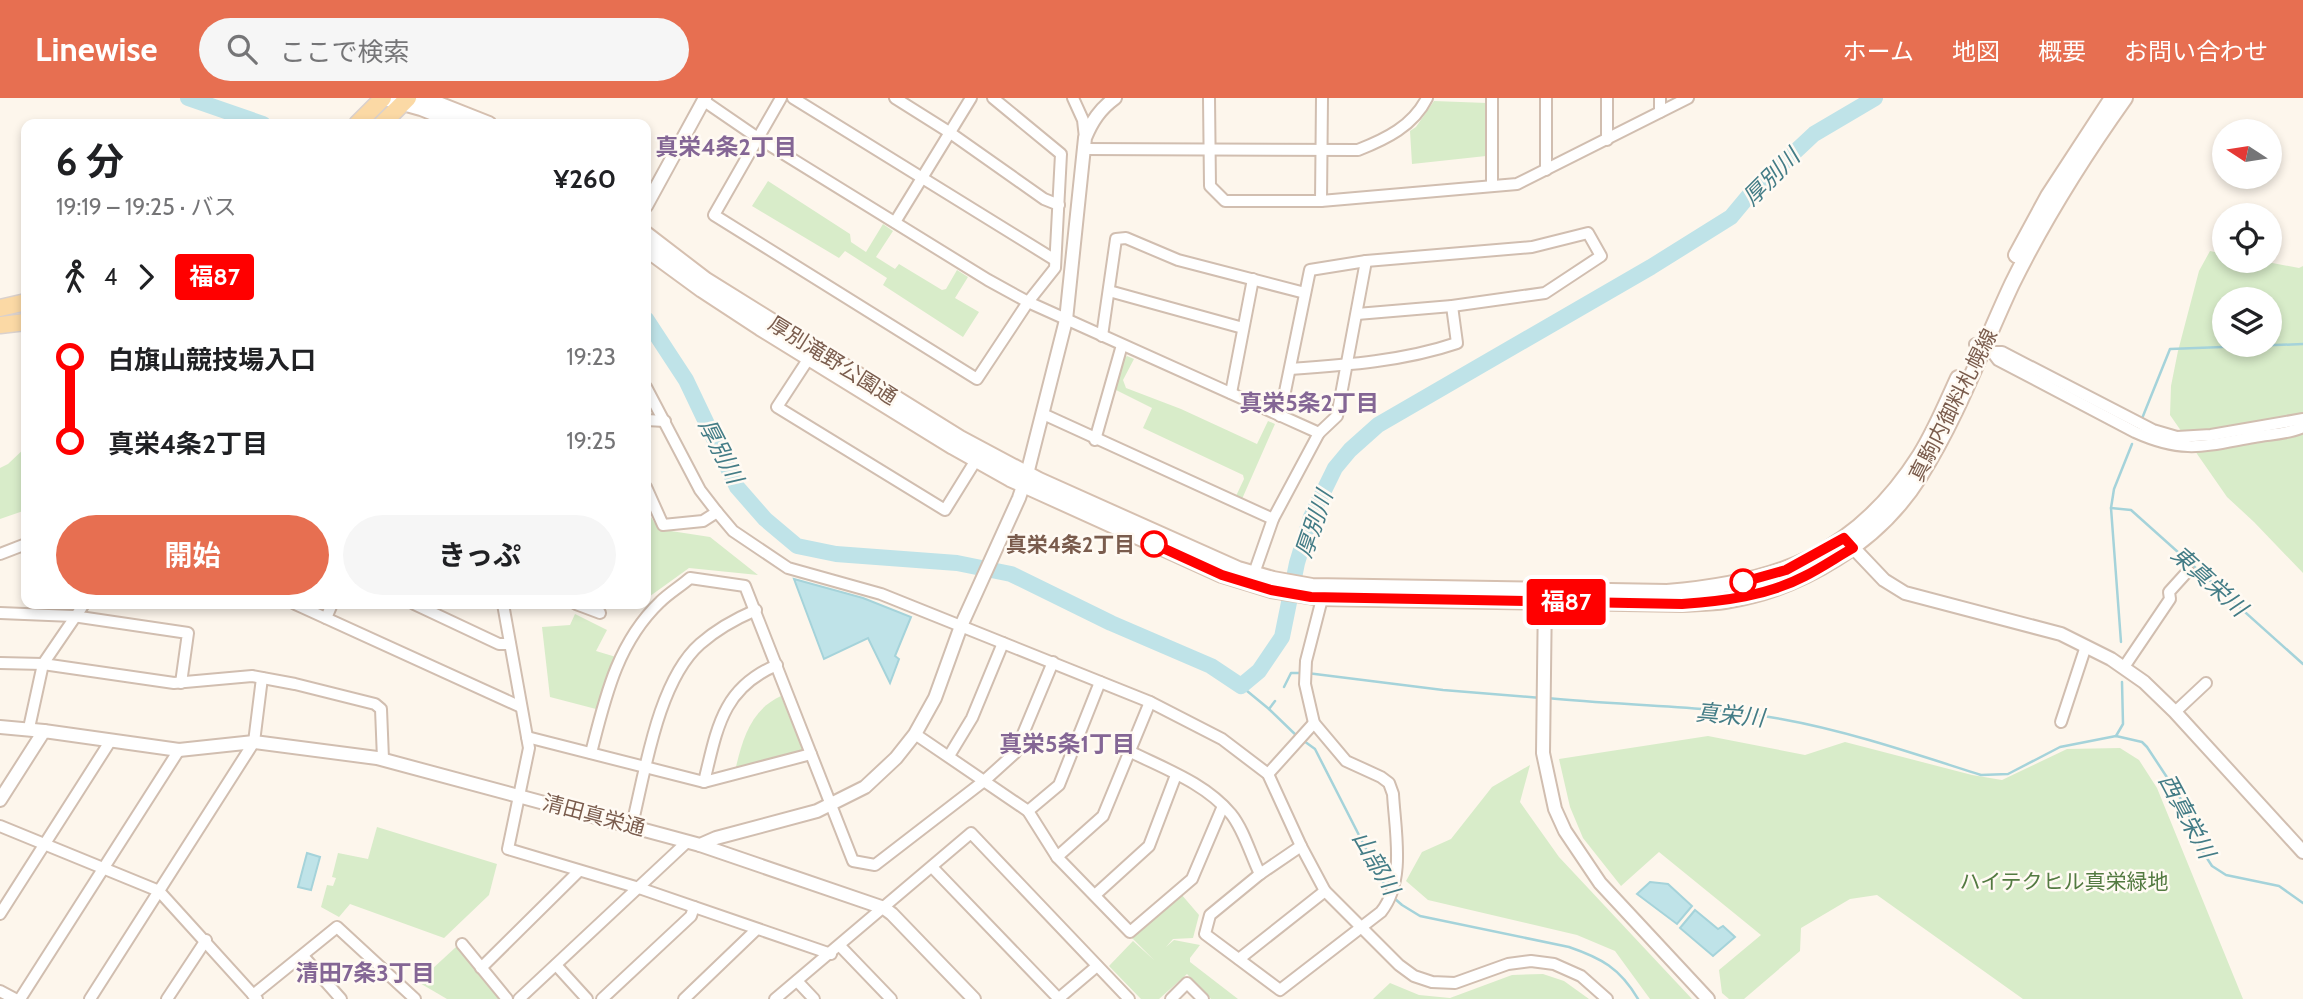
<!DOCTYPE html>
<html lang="ja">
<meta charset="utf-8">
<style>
:root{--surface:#fff;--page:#f6f6f6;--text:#202124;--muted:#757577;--accent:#e76f51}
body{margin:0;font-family:Cabin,"Noto Sans JP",sans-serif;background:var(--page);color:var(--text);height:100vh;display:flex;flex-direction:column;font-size:26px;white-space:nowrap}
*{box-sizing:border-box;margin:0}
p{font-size:23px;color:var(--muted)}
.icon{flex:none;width:38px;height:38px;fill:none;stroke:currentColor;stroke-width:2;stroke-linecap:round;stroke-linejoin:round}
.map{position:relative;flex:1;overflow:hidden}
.panel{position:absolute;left:21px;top:21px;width:630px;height:490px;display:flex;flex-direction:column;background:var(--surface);border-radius:14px;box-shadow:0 4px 10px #0003}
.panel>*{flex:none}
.badge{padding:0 14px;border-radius:5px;font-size:24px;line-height:46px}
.needle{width:46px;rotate:282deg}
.controls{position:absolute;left:2212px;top:21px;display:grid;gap:14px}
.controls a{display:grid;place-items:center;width:70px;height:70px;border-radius:50%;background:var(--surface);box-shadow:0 4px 10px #0003;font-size:35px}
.map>.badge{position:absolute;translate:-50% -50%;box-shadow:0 0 0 4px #fff}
.legs{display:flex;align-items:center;gap:10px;height:77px;padding:0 35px;font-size:23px}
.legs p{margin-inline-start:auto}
.summary{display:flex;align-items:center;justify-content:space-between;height:119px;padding:0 35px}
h1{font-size:38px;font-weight:700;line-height:52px}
.action{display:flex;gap:14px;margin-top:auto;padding:14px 35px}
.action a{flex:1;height:80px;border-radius:42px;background:var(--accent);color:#fff;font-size:28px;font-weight:700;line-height:80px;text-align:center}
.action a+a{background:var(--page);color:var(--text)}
ul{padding:0 35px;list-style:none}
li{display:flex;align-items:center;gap:24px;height:84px;font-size:26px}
li i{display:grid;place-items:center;width:10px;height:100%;margin:0 9px;background:currentColor}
li i::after{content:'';width:18px;height:18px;margin:-9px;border:5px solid;border-radius:50%;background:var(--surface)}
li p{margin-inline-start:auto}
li:first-child i{background:linear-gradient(#0000 50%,currentColor 0)}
li:last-child i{background:linear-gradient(currentColor 50%,#0000 0)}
header{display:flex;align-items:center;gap:42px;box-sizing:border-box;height:98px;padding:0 35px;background:var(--accent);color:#fff}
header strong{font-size:33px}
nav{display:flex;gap:38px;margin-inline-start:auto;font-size:24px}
.search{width:490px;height:63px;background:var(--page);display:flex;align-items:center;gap:18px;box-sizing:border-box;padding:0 24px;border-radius:38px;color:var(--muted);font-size:26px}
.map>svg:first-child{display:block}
</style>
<header>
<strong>Linewise</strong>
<div class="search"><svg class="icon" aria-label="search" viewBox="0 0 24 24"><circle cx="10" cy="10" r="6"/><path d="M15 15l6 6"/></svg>ここで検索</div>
<nav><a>ホーム</a><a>地図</a><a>概要</a><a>お問い合わせ</a></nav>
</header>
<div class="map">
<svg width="2303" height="901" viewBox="0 0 2303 901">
<rect width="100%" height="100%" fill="#fdf6ec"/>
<g fill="#d8ecc9" fill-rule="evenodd">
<polygon points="1434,3 1487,5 1486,58 1412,66 1410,33 1416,29"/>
<polygon points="768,83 850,136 851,144 866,154 883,126 893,133 876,159 895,171 899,166 942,192 946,191 957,172 968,179 955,200 979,214 963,239 883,187 887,180 845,153 839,160 752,108"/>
<path d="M2210,153L2224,156V163H2262L2299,170L2303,168V475L2254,424L2227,399L2170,317L2171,288L2178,253L2199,173ZM2224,201H2270V247H2224Z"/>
<polygon points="1127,258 1134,261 1123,282 1126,290 1181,311 1257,346 1268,323 1275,326 1242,401 1236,398 1244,381 1243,377 1143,330 1152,310 1116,292 1123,261"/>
<polygon points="26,349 26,412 0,421 0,370 8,366"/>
<polygon points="646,410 658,431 710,439 758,477 689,470 646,501"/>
<polygon points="575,516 607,532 596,553 616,559 596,611 550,599 542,529 570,527"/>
<path d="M781,598L803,653L735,673C742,643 750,612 781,598Z"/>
<polygon points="1708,638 1805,657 1845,644 1972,677 2002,682 2067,651 2120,650 2139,662 2157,690 2243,901 2023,901 1877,797 1850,801 1801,830 1800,853 1744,901 1729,901 1722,895 1719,872 1761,837 1659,754 1621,788 1583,740 1570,709 1559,661"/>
<polygon points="1530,667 1520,704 1559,759 1692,901 1650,901 1615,853 1577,837 1428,802 1406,783 1422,754 1451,741 1492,689"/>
<polygon points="377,729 497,766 489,797 444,840 350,806 339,819 321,809 327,787 333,788 336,780 332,779 338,755 368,761"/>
<polygon points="1181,796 1199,817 1193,840 1173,841 1166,849 1174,842 1200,847 1190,860 1190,864 1238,901 1211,901 1187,876 1159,901 1141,901 1109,868 1133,843 1154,862 1132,840"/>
<polygon points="456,849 500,901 447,901 418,884"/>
<polygon points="1543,876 1564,883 1589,901 1373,901 1390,885 1419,897 1450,900 1512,877"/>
</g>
<g fill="#bfe3e8" stroke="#a5d3da" stroke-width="2">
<polygon points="794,481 863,500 911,519 895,558 899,561 890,585 868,540 824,561"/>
<polygon points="307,755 320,759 311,792 298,789"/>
<polygon points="1650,784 1668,786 1692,808 1677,826 1637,796"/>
<polygon points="1695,812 1718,831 1723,828 1735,839 1713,858 1680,830"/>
</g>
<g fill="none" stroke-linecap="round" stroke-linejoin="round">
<g stroke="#a5d3da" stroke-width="2.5">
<polyline points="2141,323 2170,251 2303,246"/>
<polyline points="2111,410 2131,412 2303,566"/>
<polyline points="2121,544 2111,410 2114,391 2132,346"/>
<polyline points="1307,575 1443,592 1541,600"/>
<polyline points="1241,588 1269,611 1299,640"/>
<polyline points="1284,589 1291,575 1300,575"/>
<path d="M1547,600C1625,608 1704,607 1781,621C1848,633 1915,656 1981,677L2008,676L2060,649L2116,638L2142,644L2147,649L2176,693L2186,710L2201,751L2212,768L2226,777L2279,788L2303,805"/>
<polyline points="1269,611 1275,603"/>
<polyline points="2116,638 2123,626 2122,584"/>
<polyline points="1304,643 1315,651 1387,792"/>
<path d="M1394,800L1402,807L1420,818L1569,849C1601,860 1620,870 1638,901"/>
</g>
<g stroke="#bfe3e8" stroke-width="16">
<polyline points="188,0 263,26"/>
<polyline points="646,221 686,282 737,389 765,421 797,448 836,456 957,465 1011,476 1111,525 1211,568 1241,588 1259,573 1282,539 1297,465 1311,419 1335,370 1350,352 1378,327 1651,169 1731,119 1751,95 1814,36 1875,0"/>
</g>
<g stroke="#d1beb0" stroke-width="14">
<g id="minor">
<polyline points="781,0 714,117 977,281 1028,204 1055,170 1061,56 993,0"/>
<polyline points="793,0 1055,162"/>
<polyline points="895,0 949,34 1044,101 1059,107"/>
<polyline points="1073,0 1083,22 1085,40"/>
<polyline points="1209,0 1210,88 1225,103 1321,103 1517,86 1688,0"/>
<polyline points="1607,0 1607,42"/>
<polyline points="1660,0 1660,14"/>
<polyline points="704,3 758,40 988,182 1028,204 1319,335 1273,421 1252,481"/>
<path d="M1083,51L1358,52C1386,41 1413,28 1427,0"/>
<polyline points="1546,72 1546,0"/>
<polyline points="1492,87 1492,0"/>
<polyline points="1321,103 1322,0"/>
<polyline points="895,124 971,0"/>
<polyline points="1109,193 1243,230"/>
<polyline points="1102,238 1116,141 1126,140 1178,162 1305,195"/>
<polyline points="1975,246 1992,254 2002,254 2153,332 2177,339 2211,337 2303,321"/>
<path d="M1992,254L1998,262L2135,334C2184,356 2204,348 2254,339C2270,336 2289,336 2303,329"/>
<polyline points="809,260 777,309 945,412 976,362"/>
<path d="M1290,271C1347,267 1404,263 1457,245L1452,208"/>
<polyline points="646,289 700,392 717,414 733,433 788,470 881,496 1150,604 1222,641 1268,676 1301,748 1325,793 1399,867 1414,878 1432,884 1455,885 1508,866 1531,863 1554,866 1581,878 1607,901"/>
<polyline points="1231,295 1253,181"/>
<polyline points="1043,316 1273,421"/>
<polyline points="1280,318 1310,172 1366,163 1532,149 1588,135 1601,158 1545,195 1452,208 1357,216"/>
<polyline points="646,322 665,323"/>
<polyline points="1319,335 1337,318 1366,163"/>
<polyline points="1095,342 1122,247"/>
<polyline points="646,389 663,427 703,423 717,414"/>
<polyline points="0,456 26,446"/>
<polyline points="295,506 521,609"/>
<polyline points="414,506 499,546 510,546"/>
<polyline points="503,506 529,650 508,751 639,790 831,856"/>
<polyline points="576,506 600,515"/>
<polyline points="0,515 73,518 188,535 181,585"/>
<polyline points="326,520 332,506"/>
<polyline points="0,565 43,566 174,585 252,578 295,586 375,606 381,611 383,661"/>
<polyline points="2124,569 2170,501 2169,494 2188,473"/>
<polyline points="2175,614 2206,585"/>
<polyline points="2061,624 2086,548"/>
<polyline points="29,630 43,566 84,506"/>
<polyline points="915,636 1028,713 1057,759 1130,834 1192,781 1223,708"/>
<polyline points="527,639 704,684 811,656"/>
<path d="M1129,653C1165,671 1205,685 1231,716C1244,732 1251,758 1260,776"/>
<path d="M591,655C605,600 617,545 660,504C669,495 681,488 690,480L745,488L853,763L875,767L984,683L1015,655L1053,564"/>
<polyline points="949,658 972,620 1003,545"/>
<polyline points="1268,676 1314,625"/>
<path d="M704,684C717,631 722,590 777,567"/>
<polyline points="1028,713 1059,687 1100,584"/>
<path d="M632,727C645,674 658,583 700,546C717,531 735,521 756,512"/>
<polyline points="0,728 159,793 257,901"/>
<path d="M1301,748L1260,776L1210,817L1205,836L1280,892L1381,814C1406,783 1395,733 1393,696L1389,685L1381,679L1346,663L1314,625L1305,586L1306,563L1324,493"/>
<polyline points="1057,759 1103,718 1150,604"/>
<polyline points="932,769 1059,901"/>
<polyline points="1095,797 1149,748 1176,677"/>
<polyline points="0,816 111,642"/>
<polyline points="462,846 507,901"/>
<polyline points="840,848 891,901"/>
<polyline points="303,858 341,901"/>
<polyline points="1239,861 1325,793"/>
<polyline points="556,867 587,901"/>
<polyline points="481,870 579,773"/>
<polyline points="797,883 814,901"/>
<polyline points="0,893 15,901"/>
<polyline points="253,897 337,829 415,901"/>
<polyline points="20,901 179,652"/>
<polyline points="90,901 254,644 262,580"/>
<polyline points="167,901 206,842"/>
<polyline points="519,901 687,744"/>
<polyline points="602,901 691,818 694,809"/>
<polyline points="684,901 757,831"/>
<polyline points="775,901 971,735 1129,901"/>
<polyline points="1058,901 1097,868"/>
<polyline points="1171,901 1187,885 1203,901"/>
</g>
</g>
<g stroke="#d1beb0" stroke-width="16">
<g id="tertiary">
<polyline points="646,108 705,0"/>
<polyline points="1846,442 1884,482 1905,495 2061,536 2111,561 2144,584 2175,614 2303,754"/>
<polyline points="1545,496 1543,655 1555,711 1565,733 1600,785 1708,901"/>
<polyline points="0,629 44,633"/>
<path d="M0,702L44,633L179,652L254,644L377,660L700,747L716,740L817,713L865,689L896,660L915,636L935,600L961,528L1019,400L1027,376L1066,222L1085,40C1092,23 1100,11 1115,0"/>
<polyline points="700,747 884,810 892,816 974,901"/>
</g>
</g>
<g stroke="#d6c0b0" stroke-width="18">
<g id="secondary">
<polyline points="385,0 421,10 461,26"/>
<polyline points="423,0 489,26"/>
<path d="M646,136L706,182L960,340L1039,382L1238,471L1273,481L1312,488L1667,494C1779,485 1857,456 1920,357C1935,333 1946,306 1958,280"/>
<path d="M646,151L702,192L760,230L953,349L1010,381L1222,477L1271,492L1322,500L1682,506C1696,505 1711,505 1725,503C1802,491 1879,444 1920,378C1958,318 1982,250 2012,186C2044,121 2083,59 2125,0"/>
<polyline points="2016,157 2048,98 2112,0"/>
</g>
</g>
<g stroke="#dad1cd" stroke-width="19">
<g id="primary">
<polyline points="357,26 383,0"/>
<polyline points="382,26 408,0"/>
<polyline points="0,210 26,204"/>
<polyline points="0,227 26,224"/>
</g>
</g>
<use href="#minor" stroke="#fff" stroke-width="10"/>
<use href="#tertiary" stroke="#fff" stroke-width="12"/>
<use href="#secondary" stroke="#fff" stroke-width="14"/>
<use href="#primary" stroke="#fbd9a5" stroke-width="16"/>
</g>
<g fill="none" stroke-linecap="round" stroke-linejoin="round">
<g stroke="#fff" stroke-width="16">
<path id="line-1" d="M1154,446L1222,477L1271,492L1311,499L1682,506C1724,503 1767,498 1805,478C1821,470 1837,459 1853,450L1844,440L1786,472L1743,484"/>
</g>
<use href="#line-1" stroke="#f00" stroke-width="10"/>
</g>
<g fill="#fff" stroke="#f00" stroke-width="3.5">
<circle cx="1154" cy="446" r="12"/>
<circle cx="1743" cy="484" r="12"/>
</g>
<g text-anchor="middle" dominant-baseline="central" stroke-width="5" stroke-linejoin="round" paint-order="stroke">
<g font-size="21" fill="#7a5c4d" stroke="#fffaf3">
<text transform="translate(833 262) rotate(32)">厚別滝野公園通</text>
<text transform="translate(1953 307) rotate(-63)">真駒内御料札幌線</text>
<text transform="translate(594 717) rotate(15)">清田真栄通</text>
</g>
<g font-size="21" font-weight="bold" fill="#7a5c4d" stroke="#fffaf3" text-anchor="end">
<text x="1135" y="446">真栄4条2丁目</text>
</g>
<g font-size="21" fill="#537a41" stroke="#fffaf3">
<text x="2064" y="783">ハイテクヒル真栄緑地</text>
</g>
<g font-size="23" font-weight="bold" fill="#846695" stroke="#fffaf3">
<text x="726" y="49">真栄4条2丁目</text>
<text x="1309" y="305">真栄5条2丁目</text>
<text x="1067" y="646">真栄5条1丁目</text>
<text x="365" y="875">清田7条3丁目</text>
</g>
<g font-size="23" font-style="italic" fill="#437c86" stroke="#fffaf3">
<text transform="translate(1771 79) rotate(-45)">厚別川</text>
<text transform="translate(721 353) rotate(63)">厚別川</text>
<text transform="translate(1314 426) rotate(-71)">厚別川</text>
<text transform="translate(2209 483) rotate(42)">東真栄川</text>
<text transform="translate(1730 617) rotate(5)">真栄川</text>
<text transform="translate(2187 718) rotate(62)">西真栄川</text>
<text transform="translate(1376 765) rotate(60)">山部川</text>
</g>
</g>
</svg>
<div class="controls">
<a><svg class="needle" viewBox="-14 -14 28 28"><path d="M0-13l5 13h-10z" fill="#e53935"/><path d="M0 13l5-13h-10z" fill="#757577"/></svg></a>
<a><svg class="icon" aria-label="locate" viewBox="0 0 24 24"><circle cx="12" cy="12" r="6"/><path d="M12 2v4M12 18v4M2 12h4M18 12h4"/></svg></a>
<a><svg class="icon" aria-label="layers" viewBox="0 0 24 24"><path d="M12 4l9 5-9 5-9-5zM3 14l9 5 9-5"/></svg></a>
</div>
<b class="badge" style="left:1566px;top:504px;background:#f00;color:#fff">福87</b>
<section class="panel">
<div class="summary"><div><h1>6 分</h1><p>19:19 – 19:25 · バス</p></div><b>¥260</b></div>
<div class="legs"><svg class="icon" aria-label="walk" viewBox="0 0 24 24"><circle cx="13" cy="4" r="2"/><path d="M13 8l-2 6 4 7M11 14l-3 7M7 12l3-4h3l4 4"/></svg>4<svg class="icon" aria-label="forward" viewBox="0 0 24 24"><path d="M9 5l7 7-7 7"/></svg><b class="badge" style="background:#f00;color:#fff">福87</b></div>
<ul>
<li><i style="color:#f00"></i><b>白旗山競技場入口</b><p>19:23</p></li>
<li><i style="color:#f00"></i><b>真栄4条2丁目</b><p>19:25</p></li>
</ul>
<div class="action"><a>開始</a><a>きっぷ</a></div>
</section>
</div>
